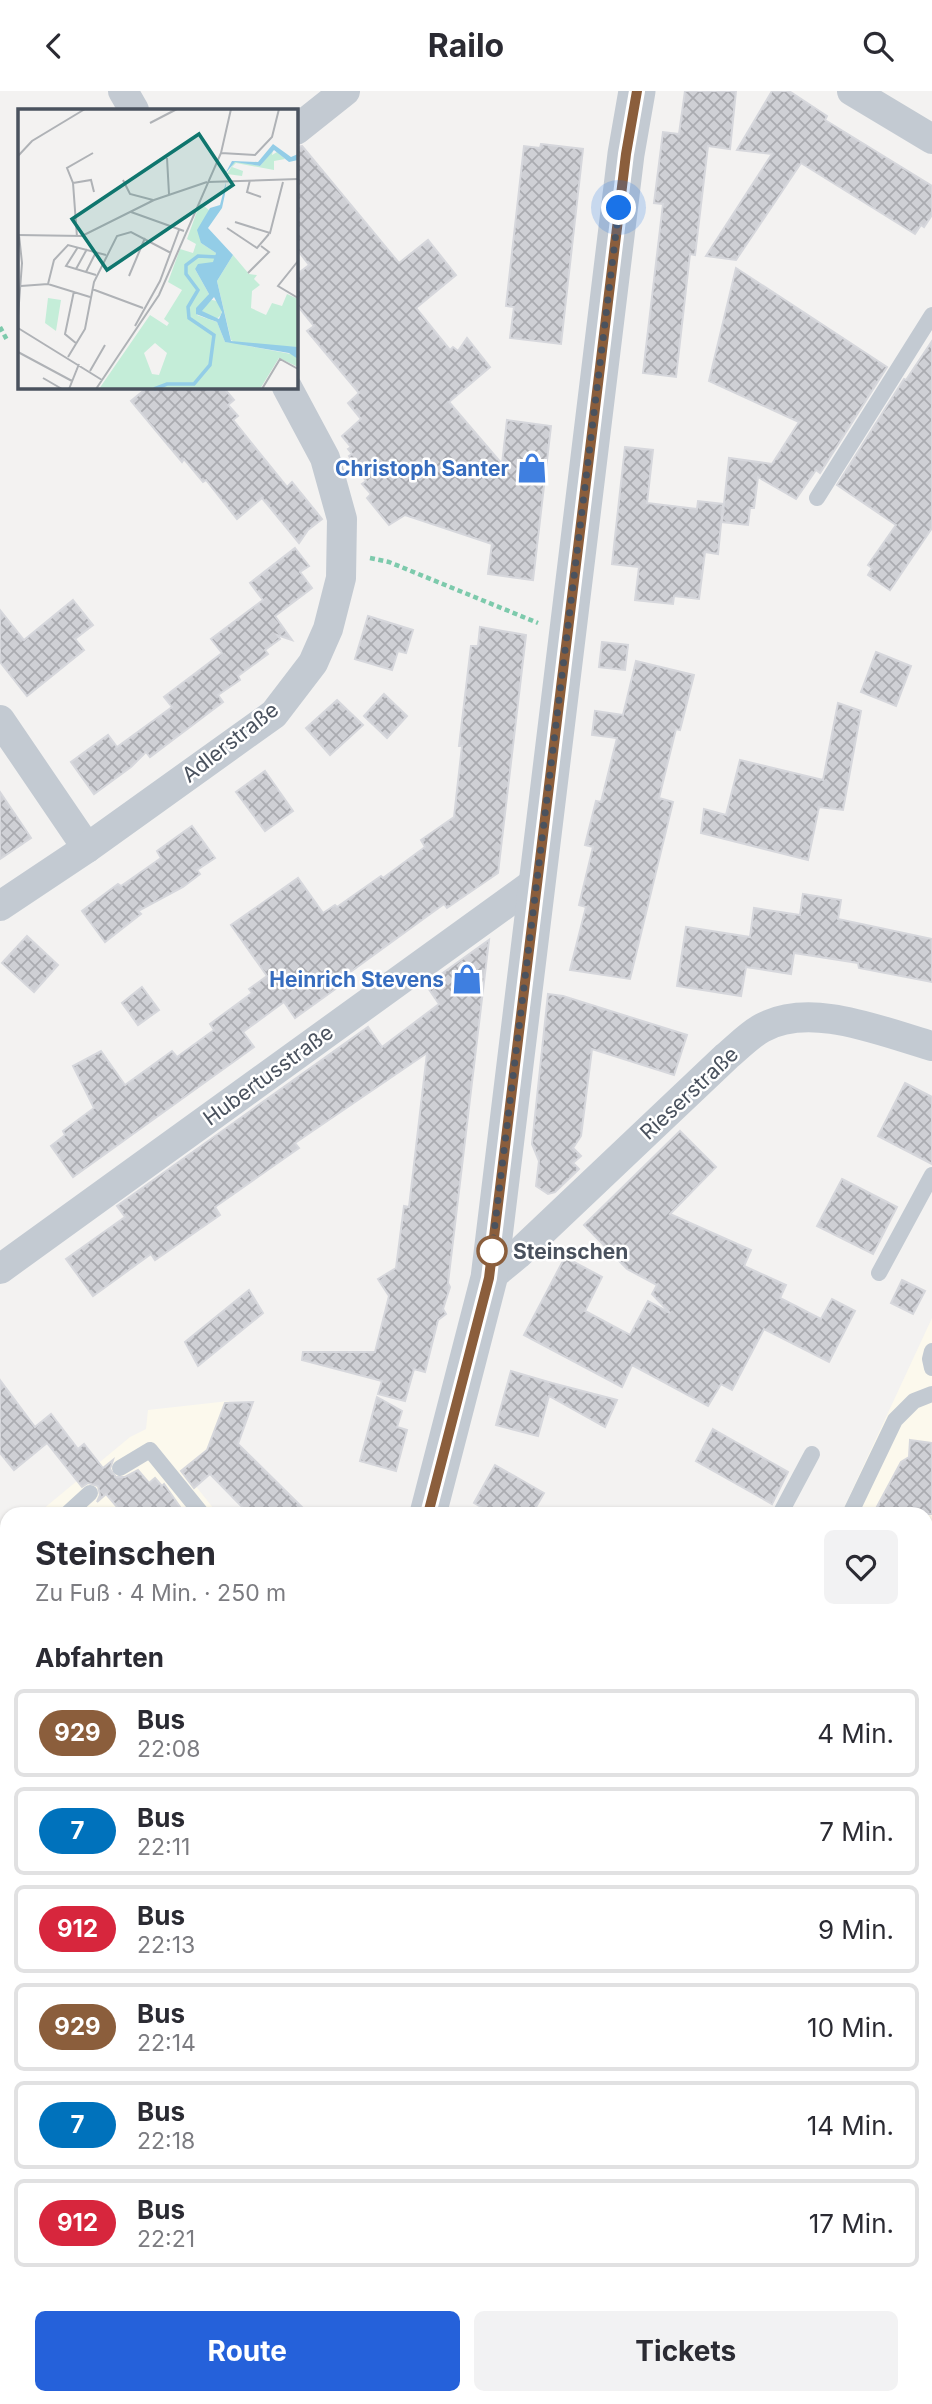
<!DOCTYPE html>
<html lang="de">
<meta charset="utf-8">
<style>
:root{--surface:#fff;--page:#f2f2f3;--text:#2b2b33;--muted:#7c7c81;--line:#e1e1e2;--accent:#2561da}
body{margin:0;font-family:Inter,sans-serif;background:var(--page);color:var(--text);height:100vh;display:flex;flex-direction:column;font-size:26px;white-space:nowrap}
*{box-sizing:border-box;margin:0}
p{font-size:23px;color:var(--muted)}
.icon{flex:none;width:38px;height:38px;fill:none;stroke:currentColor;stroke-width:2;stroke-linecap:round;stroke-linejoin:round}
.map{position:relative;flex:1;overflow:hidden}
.drawer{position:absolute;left:0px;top:1416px;width:933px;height:898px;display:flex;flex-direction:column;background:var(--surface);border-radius:21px 21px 0 0;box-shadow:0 2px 5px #0004}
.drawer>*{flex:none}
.badge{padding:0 14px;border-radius:23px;font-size:24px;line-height:46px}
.you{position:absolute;width:35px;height:35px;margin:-18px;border:5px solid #fff;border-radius:50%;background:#1a73e8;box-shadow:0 0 0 10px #1a73e833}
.map>.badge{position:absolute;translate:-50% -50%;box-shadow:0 0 0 4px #fff}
h2{padding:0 35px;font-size:26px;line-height:63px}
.round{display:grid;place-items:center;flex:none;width:74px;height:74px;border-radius:10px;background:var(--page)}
.headline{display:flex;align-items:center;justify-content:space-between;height:119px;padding:0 35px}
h1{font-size:33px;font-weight:700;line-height:52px}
.cta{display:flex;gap:14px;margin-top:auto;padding:14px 35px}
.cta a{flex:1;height:80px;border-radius:10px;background:var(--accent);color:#fff;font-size:28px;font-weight:700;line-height:80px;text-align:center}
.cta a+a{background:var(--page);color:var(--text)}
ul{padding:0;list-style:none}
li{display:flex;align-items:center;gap:21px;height:88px;margin:0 14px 10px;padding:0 21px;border:4px solid var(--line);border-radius:10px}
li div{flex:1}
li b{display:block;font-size:26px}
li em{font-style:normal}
li .badge{min-width:77px;font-weight:700;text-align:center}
header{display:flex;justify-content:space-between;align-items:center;height:91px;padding:0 35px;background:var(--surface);font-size:32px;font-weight:700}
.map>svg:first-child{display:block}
</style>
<header><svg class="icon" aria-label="back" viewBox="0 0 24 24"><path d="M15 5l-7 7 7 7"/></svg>Railo<svg class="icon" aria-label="search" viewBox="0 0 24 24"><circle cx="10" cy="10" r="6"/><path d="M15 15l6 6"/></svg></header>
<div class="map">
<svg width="932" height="2313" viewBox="0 0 932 2313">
<defs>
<pattern id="park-crowns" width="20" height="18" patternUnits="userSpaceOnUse" patternTransform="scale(1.75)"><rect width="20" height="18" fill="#c4edd8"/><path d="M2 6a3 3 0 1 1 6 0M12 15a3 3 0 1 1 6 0" fill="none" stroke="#aacdbc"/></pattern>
<pattern id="building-cross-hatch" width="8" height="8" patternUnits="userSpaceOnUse" patternTransform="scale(1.75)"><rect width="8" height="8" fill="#cfd0d5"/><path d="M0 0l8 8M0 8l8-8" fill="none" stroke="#aaabb0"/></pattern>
</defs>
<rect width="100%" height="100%" fill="#f3f2f1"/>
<g fill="#fcf9ed">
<polygon points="932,1227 932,1698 926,1694 926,1423 841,1423"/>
<polygon points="229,1310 209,1359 183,1379 218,1423 37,1423 130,1346 146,1338 148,1319"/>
<polygon points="0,1776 7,1776 7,2306 79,2307 75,2313 0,2313"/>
</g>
<polygon fill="url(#park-crowns)" points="0,1659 7,1670 7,1754 0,1755"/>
<g fill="url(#building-cross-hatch)" stroke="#d6d7dc" stroke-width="2">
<polygon points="685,0 736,0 730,58 708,55 695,164 690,163 676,286 643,282 663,113 654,112 663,41 679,43"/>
<polygon points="772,0 789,0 827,25 825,29 932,95 932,124 924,136 921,134 915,143 801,72 736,169 706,165 772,63 737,59"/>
<polygon points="541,53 583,58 561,253 510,247 514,216 506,215 524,55 540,57"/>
<polygon points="302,55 399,172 428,149 456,184 416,217 450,259 453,256 458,260 467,247 490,276 449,311 502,373 507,329 551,335 533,489 488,483 492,453 405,424 389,434 367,407 371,403 362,393 366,390 349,365 352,363 348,358 351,356 342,345 361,328 348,312 359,302 307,240 314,235 296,213 296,184 309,174 296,157 296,56"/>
<polygon points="736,177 887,276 820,382 816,379 796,408 758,386 754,417 750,417 748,434 722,431 729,367 772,373 799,331 709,290"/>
<polygon points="932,250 932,437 890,499 868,484 872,477 868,474 896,434 837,394 904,288 906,289"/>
<polygon points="148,296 223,296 234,309 228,314 238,325 233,329 287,396 292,391 322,428 308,439 299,452 262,407 237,428 206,389 203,391 184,368 182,371 131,310"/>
<polygon points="625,356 653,359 647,412 697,418 698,410 723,413 718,463 705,461 699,508 674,505 673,513 635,509 639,476 612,473"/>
<polygon points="295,457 309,475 300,481 312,497 275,525 292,549 277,544 280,548 265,559 268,563 238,585 240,589 218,604 223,611 150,666 146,661 131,676 94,703 71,671 108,644 117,656 172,616 164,606 222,562 211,548 263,509 250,492"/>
<polygon points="73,509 93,534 75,548 84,559 27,605 0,571 0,519 24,549"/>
<polygon points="368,525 413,539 406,562 398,560 392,579 355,568"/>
<polygon points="480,536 526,544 498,782 447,817 444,813 349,882 352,886 295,927 284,911 243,941 254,956 73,1086 51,1055 65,1044 63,1040 94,1017 73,975 101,960 125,994 172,960 177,966 214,939 210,933 252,902 249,898 267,885 231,834 298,787 323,822 335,814 337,816 381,785 383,787 425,756 421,749 454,726 462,655 459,655 471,555 478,555"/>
<polygon points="602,551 628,554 625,579 599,576"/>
<polygon points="876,561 911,575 896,615 861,601"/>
<polygon points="636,570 694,584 680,639 676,638 659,707 673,711 630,888 570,879 586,816 579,814 593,756 585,754 596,710 601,711 617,647 592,644 595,620 623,624"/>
<polygon points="384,603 407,625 387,647 364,625"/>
<polygon points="337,609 363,634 330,664 306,637"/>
<polygon points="838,612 861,620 843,719 819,716 808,769 701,742 704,718 726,724 740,669 823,689"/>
<polygon points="265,680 293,720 265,740 236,701"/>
<polygon points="0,701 31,747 0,768"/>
<polygon points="192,735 215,767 197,779 200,783 183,796 138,820 141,823 105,851 82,820 118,793 121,795 161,767 157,760"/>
<polygon points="803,803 841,809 838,828 932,848 932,891 859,877 858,872 794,862 791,883 746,876 741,905 677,895 686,836 750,846 754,817 800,824"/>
<polygon points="27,845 58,874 34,901 2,872"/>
<polygon points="489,849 448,1192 450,1196 443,1218 446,1223 438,1229 425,1281 414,1278 405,1310 378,1303 382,1290 302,1269 303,1261 375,1261 389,1205 378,1188 396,1177 404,1115 409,1116 427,962 295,1052 299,1057 215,1116 220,1124 155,1169 151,1163 93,1205 66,1168 125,1126 117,1115 368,936 382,956 439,913 426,894"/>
<polygon points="142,896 159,919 138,934 122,912"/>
<polygon points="548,903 563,905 687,944 674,984 592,958 581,1045 573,1057 581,1065 573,1072 579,1078 555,1101 548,1103 536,1095 539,1070 532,1053"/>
<polygon points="905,992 932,1006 932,1073 878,1045"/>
<polygon points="680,1040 716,1076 670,1123 751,1159 744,1175 786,1194 780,1207 821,1228 832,1208 855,1220 829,1271 764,1238 732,1299 721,1293 708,1315 632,1274 622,1296 524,1244 565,1166 602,1186 585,1220 630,1244 648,1210 670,1222 652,1203 657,1194 627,1178 584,1134"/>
<polygon points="842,1088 897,1116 873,1163 817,1135"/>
<polygon points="902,1189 925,1200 913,1223 891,1212"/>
<polygon points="249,1199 263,1222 198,1275 185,1251"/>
<polygon points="511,1280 552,1292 617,1309 605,1336 549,1305 538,1345 496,1334"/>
<polygon points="0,1289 35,1336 51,1323 78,1358 84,1353 103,1377 113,1369 110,1378 116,1386 125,1386 138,1379 149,1392 155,1387 162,1395 164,1393 185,1423 123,1423 106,1403 97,1411 100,1404 98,1395 88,1392 82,1396 47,1352 14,1379 0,1362"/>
<polygon points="377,1306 402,1320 397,1336 407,1339 396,1380 360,1370"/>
<polygon points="253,1311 238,1353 309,1423 249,1423 210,1383 194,1397 181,1380 207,1359 225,1312"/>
<polygon points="713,1338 788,1381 772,1413 696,1370"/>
<polygon points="910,1349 932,1352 932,1423 873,1423 901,1371 909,1366"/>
<polygon points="495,1374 544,1402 532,1423 493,1423 474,1412"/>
</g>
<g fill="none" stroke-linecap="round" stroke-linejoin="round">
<g stroke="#7dcaac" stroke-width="4.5" stroke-dasharray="5 3.5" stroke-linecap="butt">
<polyline points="0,236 7,249"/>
<polyline points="370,467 389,471 538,532"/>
<polyline points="0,1628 7,1638"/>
<polyline points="0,1702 7,1702"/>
<polyline points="0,1739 7,1739"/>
<polyline points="287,2306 291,2313"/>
<polyline points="372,2306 376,2313"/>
<polyline points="483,2306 487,2313"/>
<polyline points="75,2313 79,2306"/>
<polyline points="177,2313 182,2306"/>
</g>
<g stroke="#c3cad2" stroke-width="16">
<polyline points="817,407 932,224"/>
<polyline points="879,1182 932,1084"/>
<polyline points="932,1260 930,1268 932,1277"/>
<polyline points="120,1377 150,1359 202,1423"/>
<polyline points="67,1423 90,1402"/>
<polyline points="780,1423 812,1363"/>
<polyline points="850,1423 895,1329 914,1310 932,1303"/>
<polyline points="0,1474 7,1469"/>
<polyline points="926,1574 932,1577"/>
<polyline points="0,1776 7,1776"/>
<polyline points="331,2306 336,2313"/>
<polyline points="648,2306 650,2313"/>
</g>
<polyline stroke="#c3cad2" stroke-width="23" points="0,2029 7,2030"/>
<g stroke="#c3cad2" stroke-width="30">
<polyline points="123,0 134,19"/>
<polyline points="852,0 932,48"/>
<polyline points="296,39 345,0"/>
<polyline points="0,629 87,757"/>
<polyline points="0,815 87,757 274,623 313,572 328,538 341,487 342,428 325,367 287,296"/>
<polyline points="0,1178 537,790"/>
<path d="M489,1187L517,1164L727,965C738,956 749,944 762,937C811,910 882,941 932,955"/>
</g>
<polyline stroke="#c3cad2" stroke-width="37" points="428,1423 489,1187 626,63 637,0"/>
<g stroke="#c5cdd8" stroke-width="38">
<polyline points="0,1552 7,1563"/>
<polyline points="422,2306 426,2313"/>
<polyline points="124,2313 129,2306"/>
</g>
</g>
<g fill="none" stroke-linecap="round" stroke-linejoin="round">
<g stroke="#fff" stroke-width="16">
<polyline id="line" points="428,1423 489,1187 626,63 637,0"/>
</g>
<use href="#line" stroke="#8b5e3c" stroke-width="10"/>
<polyline stroke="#4a525e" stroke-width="7" stroke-dasharray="0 12.6" points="492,1160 491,1166 619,117"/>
</g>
<defs>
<g id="shop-bare" transform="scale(2.415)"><path d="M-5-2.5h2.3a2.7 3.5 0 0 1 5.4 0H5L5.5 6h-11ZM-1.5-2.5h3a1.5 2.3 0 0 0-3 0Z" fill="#3f7fe0" stroke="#fff" stroke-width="2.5" paint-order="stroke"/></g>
</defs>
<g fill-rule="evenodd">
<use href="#shop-bare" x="532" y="377"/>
<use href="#shop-bare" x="467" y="888"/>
</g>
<circle fill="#fff" stroke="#8b5e3c" stroke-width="3.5" cx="492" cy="1160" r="14"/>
<g text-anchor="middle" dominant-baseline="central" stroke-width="5" stroke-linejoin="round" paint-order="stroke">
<g font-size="21" font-weight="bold" fill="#366cbe" stroke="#fff" text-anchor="end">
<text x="509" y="377">Christoph Santer</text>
<text x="444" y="888">Heinrich Stevens</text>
</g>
<g font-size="21" fill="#4a525e" stroke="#fff">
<text transform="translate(230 651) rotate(-38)">Adlerstraße</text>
<text transform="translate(268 984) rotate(-36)">Hubertusstraße</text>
<text transform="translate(689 1002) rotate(-43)">Rieserstraße</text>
</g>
<g font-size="21" font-weight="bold" fill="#4a525e" stroke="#fff" text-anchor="start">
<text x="513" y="1160">Steinschen</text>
</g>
</g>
<g transform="translate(18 18)">
<rect width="280" height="280" fill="#f3f2f1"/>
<path d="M255,41L254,46L259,43L267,50L256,52V61L218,54L214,58L225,62L224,67L209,65L217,52L242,57Z" fill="#c4edd8"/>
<path d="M184 201a10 10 0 1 1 20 0a10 10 0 1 1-20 0Z" fill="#c4edd8"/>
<path d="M182,94L191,101L183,134L198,144L196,153L177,160L191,185L179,206L199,213L207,233L218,234L213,231L199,172L215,146L231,165L239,166L236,170L242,176L234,182L233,199L248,206L254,194L264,197L269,185L280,190V238L225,236L273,245L280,242V258L261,249L242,280H81L132,206L149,217L151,214L146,210L164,181L150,173L162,140L175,144L178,135L169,130ZM137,234L149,244L141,266L134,265L126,244ZM30,189L43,191L38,222L27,214Z" fill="#c4edd8" fill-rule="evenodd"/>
<path d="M255,35L273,48L280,45V51L271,53L256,41L242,57L217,53L207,65L214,52L240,53ZM208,73L207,85L204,99L190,119L215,146L199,172L213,232L280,238V250L271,244L207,233L199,213L178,205V199L191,185L177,160L180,155L195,153L198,144L183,134L179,121L192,99L202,96ZM196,188L204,203L201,210L184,202Z" fill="#93cde7" fill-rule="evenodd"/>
<path fill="none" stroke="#93cde7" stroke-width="3.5" d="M136,280L149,275H176L192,256L196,226L171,209L170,198L180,181L168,165V156L180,147L199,148"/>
<path fill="none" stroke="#afb2b6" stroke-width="2" d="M132,14L159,0M203,44L237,46L254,28L261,0M0,47L14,32L67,0M149,49L151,85M105,71L112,85L135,91M232,71L229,83L243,88M190,73L280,70M55,74L73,71L76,83M113,103L166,122M217,113L252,124L265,73M209,119L239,139L251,125M0,126L64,127L136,91L189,73M59,128L55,74L49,59L75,44M60,138L48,157L78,166M280,152L260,177L280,189M58,160L69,140M68,163L78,143M230,164L251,143L243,137M111,167L127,129M30,175L36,151L50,136L88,146M3,177L30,175L72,188M74,180L125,199M56,182L47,225L59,235M0,207L4,154L1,126M117,217L142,172L161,121M0,219L84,271M0,243L54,272M50,248L67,220L76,173L99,127L113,123L153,144M72,262L87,236M25,269L44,280M51,280L61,255M78,280L141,186L203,44L213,0M244,280L262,250L280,260"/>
<path fill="#0f766e" fill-opacity="0.15" stroke="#0f766e" stroke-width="3.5" d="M181,25L215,76L89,161L54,110Z"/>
<rect width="280" height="280" fill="none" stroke="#4a525e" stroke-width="3.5"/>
</g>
</svg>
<div class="you" style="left:619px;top:117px"></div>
<section class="drawer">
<div class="headline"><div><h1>Steinschen</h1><p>Zu Fuß · 4 Min. · 250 m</p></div><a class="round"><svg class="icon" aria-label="heart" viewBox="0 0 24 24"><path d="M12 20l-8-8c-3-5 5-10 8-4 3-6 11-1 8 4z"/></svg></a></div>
<h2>Abfahrten</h2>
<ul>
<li><span class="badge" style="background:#8b5e3c;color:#fff">929</span><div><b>Bus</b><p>22:08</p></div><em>4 Min.</em></li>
<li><span class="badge" style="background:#0072bc;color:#fff">7</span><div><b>Bus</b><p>22:11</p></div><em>7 Min.</em></li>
<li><span class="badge" style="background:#d7263d;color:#fff">912</span><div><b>Bus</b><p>22:13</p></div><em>9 Min.</em></li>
<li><span class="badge" style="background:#8b5e3c;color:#fff">929</span><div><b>Bus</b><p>22:14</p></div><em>10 Min.</em></li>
<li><span class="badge" style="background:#0072bc;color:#fff">7</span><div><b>Bus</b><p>22:18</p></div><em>14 Min.</em></li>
<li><span class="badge" style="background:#d7263d;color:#fff">912</span><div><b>Bus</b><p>22:21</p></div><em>17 Min.</em></li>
</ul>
<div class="cta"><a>Route</a><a>Tickets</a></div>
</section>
</div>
